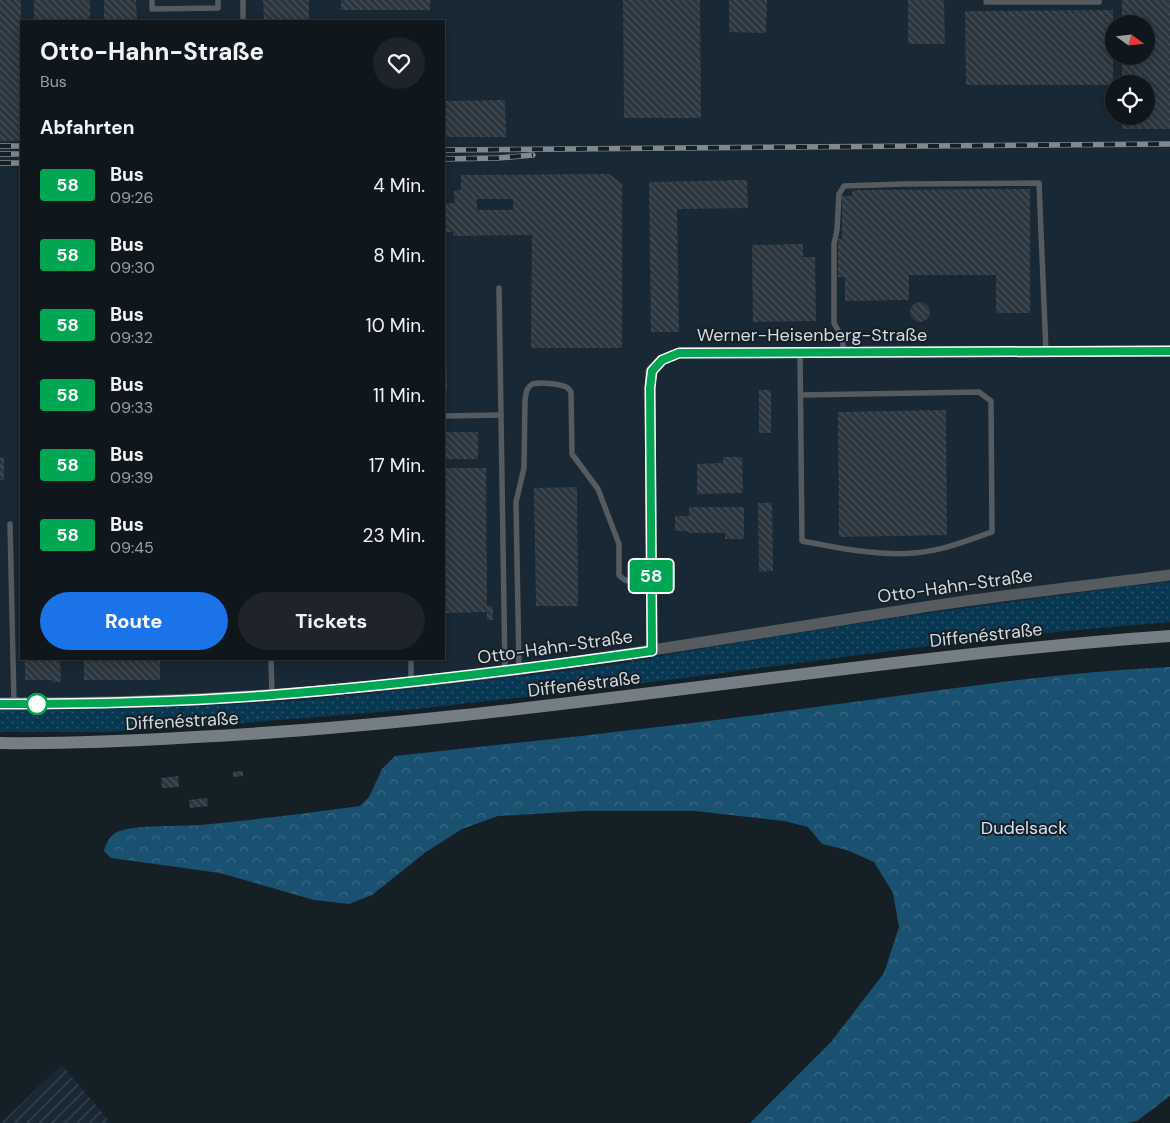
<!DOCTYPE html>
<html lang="de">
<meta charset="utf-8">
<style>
:root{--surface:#10171c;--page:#1e2429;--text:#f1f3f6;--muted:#9c9fa3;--line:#30363b;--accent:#1a73e8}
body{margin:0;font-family:"DM Sans",sans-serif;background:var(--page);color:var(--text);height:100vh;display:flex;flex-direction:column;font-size:19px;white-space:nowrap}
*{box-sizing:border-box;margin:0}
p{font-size:16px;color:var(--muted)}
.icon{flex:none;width:28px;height:28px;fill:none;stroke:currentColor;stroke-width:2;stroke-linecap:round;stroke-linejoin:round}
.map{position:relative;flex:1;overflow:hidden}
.sheet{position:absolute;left:20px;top:20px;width:425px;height:640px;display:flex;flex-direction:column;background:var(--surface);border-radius:0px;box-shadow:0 2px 12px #0003,0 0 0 1px var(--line)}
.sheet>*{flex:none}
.badge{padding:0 10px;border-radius:4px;font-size:18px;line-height:32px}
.needle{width:32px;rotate:105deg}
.tools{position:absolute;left:1105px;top:15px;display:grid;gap:10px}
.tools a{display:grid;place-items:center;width:50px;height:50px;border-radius:50%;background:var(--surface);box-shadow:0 2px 12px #0003,0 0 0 1px var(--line);font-size:25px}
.map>.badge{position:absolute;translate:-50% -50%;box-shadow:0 0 0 2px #fff}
h2{padding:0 20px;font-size:19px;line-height:45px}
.round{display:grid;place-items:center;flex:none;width:52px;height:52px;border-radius:26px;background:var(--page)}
.summary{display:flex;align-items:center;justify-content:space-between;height:85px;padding:0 20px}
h1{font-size:24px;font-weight:800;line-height:38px}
.action{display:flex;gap:10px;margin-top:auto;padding:10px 20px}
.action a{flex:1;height:58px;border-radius:30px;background:var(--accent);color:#fff;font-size:20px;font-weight:800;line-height:58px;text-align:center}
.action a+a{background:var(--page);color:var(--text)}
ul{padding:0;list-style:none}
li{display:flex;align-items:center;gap:15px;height:70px;padding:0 20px}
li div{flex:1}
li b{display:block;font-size:19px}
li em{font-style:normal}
li .badge{min-width:55px;font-weight:700;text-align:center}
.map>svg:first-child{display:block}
</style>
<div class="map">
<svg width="1170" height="1123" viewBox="0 0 1170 1123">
<defs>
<pattern id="industrial-furrows" width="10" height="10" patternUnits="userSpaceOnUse" patternTransform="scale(1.25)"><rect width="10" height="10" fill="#182834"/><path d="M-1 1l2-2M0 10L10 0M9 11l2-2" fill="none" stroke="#394751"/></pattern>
<pattern id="grass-dots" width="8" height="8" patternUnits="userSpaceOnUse" patternTransform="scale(1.25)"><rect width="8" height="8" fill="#083751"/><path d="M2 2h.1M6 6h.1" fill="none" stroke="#2b536a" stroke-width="1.8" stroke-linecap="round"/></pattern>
<pattern id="forest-crowns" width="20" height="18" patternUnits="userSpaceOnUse" patternTransform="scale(1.25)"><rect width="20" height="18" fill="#1a5070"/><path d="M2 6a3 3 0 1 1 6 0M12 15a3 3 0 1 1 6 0" fill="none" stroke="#3a6984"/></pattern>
<pattern id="building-back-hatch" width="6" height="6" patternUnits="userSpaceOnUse" patternTransform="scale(1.25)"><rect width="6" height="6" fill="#2b363e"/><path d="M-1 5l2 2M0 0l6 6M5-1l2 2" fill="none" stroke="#49525a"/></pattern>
</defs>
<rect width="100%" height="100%" fill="#151f26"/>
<path fill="#182834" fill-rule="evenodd" d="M0,0H1170V582L1128,586L900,617L710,647L608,666L367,694L298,701L149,708L0,710ZM21,21H444V659H21ZM1114,24H1146V56H1114ZM1114,84H1146V116H1114Z"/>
<polygon fill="url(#industrial-furrows)" points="62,1065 111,1123 1,1123"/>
<polygon fill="url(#grass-dots)" points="1170,582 1170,622 1056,632 928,646 606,688 416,709 168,729 106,732 0,732 0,710 149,708 298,701 367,694 608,666 710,647 900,617 1128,586"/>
<path fill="url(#forest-crowns)" d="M1170,667V1096L1137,1121L1128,1123H750L831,1042L884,973L899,927L893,893L874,862L847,850L822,844L808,827L784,821L695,811H584L498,816L462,829L426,852L372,895L349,904L314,900L220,873L111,858L104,851C106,843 111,833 120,831C142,824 176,827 200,825C254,820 307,813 360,806L369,797L382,769L395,756C535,741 676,726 816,707C933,692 1051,672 1170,667Z"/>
<g fill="url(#building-back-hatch)" fill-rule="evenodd">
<rect x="0" y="0" width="21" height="141"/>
<rect x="34" y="0" width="56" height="21"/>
<polygon points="104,0 136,0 137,21 104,21"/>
<polygon points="263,0 309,0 309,21 264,21"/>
<rect x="341" y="0" width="89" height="10"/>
<polygon points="623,0 700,0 701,118 624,118"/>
<polygon points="729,0 767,0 766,33 729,32"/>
<polygon points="908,0 944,0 945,44 908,44"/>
<polygon points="1122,0 1170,0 1170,129 1122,129 1122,116 1146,116 1146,84 1122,84 1122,56 1146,56 1146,24 1122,24"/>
<polygon points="1113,10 1113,85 966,85 965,11"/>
<polygon points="505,100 506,137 444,137 444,101"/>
<path d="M609,174L622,184V348H531L532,235L453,236V232H444V203H455L454,191L461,190V175ZM477,199H513V210H477Z"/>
<polygon points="747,180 748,208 677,209 679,332 651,332 649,182"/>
<polygon points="1030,189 1030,313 996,313 996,275 909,275 909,300 845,301 845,277 838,277 838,239 842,239 842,196 852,196 852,190"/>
<polygon points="803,244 803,257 815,257 816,321 753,322 752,245"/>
<circle cx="920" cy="312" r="10"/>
<polygon points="444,340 446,340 447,390 444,393"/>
<rect x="759" y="390" width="12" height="43"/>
<polygon points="946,410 947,535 839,537 838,412"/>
<rect x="444" y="432" width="34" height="27"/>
<polygon points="723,457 742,457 743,493 697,494 697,464 723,463"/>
<rect x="0" y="458" width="4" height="22"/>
<polygon points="444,468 486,468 487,606 493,606 493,620 487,620 487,612 444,613"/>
<polygon points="577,487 578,606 536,606 534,488"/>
<polygon points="758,503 772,503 773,571 759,572"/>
<polygon points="689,507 744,507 744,539 725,539 725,533 689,533 689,531 675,531 675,516 689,516"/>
<polygon points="25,659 60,659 61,682 52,682 52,680 25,680"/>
<rect x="84" y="659" width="76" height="21"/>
<polygon points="243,771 243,776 233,777 233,772"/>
<polygon points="178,776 179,787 162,788 161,778"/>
<polygon points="207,798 208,806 190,808 189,800"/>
</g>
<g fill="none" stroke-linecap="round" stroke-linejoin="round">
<g stroke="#565b5f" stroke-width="5.5">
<polyline points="152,0 152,9 218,8 218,0"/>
<polyline points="986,2 1099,2 1099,0"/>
<polyline points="243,21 243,0"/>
<polyline points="499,288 505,671"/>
<path d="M800,353L802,541C839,548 876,556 914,553C940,551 967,541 992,532L991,401L979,392L801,395"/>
<polyline points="844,353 842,338 834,323 834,244 837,230 839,194 844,186 903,184 1039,183 1046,352"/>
<polyline points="444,416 501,415"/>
<polyline points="10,524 14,703"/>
<polyline points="271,659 272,695"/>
<polyline points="411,659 411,682"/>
<path d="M519,670L516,502L524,468L525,400C526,394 526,388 531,385C537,381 562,384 568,388L571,392L572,454L598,489L619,544V575C627,585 639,581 651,581"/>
</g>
<g stroke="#565b5f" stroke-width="11">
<polyline points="652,651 650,388 651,371 662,360 679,353 1170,351"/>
<path d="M0,703C170,704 340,693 508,671C645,653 781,629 918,608C1001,595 1086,586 1170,575"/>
</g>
<path stroke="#757e84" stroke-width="12" d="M0,743C65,744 130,741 195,737C522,721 844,659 1170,636"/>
<g stroke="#81898f" stroke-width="5.5">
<g id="rail">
<polyline points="0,146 21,146"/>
<polyline points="444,150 1170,144"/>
<polyline points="0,154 21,154"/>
<polyline points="444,159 498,158 533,155"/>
<polyline points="0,163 21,163"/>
</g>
</g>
<use href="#rail" stroke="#151f26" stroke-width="4" stroke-dasharray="11" stroke-linecap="butt"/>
</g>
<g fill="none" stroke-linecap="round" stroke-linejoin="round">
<g stroke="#fff" stroke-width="11">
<path id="line" d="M0,704C91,704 182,702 272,695C399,685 526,669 652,651L650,388L652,371L662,360L679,353L1170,351"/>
</g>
<use href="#line" stroke="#00a651" stroke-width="8"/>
</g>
<circle fill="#fff" stroke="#00a651" stroke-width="2.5" cx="37" cy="704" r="10"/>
<g text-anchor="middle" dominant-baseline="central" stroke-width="4" stroke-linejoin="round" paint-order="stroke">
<g font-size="18" fill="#d4dbe0" stroke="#151f26">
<text x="812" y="335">Werner-Heisenberg-Straße</text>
<text transform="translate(955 586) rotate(-8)">Otto-Hahn-Straße</text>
<text transform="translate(986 635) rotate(-6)">Diffenéstraße</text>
<text transform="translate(555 647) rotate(-8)">Otto-Hahn-Straße</text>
<text transform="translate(584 684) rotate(-7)">Diffenéstraße</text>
<text transform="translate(182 721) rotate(-3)">Diffenéstraße</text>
</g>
<g font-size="18" fill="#d3e4f1" stroke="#151f26">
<text x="1024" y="828">Dudelsack</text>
</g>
</g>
</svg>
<div class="tools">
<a><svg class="needle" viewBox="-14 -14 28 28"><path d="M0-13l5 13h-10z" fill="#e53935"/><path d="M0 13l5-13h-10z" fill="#9c9fa3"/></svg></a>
<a><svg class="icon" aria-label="locate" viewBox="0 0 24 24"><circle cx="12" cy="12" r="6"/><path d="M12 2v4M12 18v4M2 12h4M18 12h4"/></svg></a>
</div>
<b class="badge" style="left:651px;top:576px;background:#00a651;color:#fff">58</b>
<section class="sheet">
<div class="summary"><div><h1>Otto-Hahn-Straße</h1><p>Bus</p></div><a class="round"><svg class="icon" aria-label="heart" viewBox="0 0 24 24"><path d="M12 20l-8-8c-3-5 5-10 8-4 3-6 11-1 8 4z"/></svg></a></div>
<h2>Abfahrten</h2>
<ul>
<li><span class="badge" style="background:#00a651;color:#fff">58</span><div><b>Bus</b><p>09:26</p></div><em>4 Min.</em></li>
<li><span class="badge" style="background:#00a651;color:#fff">58</span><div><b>Bus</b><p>09:30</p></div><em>8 Min.</em></li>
<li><span class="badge" style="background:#00a651;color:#fff">58</span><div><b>Bus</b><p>09:32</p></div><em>10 Min.</em></li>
<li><span class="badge" style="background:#00a651;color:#fff">58</span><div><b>Bus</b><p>09:33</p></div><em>11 Min.</em></li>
<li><span class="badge" style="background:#00a651;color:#fff">58</span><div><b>Bus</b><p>09:39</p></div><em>17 Min.</em></li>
<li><span class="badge" style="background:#00a651;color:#fff">58</span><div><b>Bus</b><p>09:45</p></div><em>23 Min.</em></li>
</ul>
<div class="action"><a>Route</a><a>Tickets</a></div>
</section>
</div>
